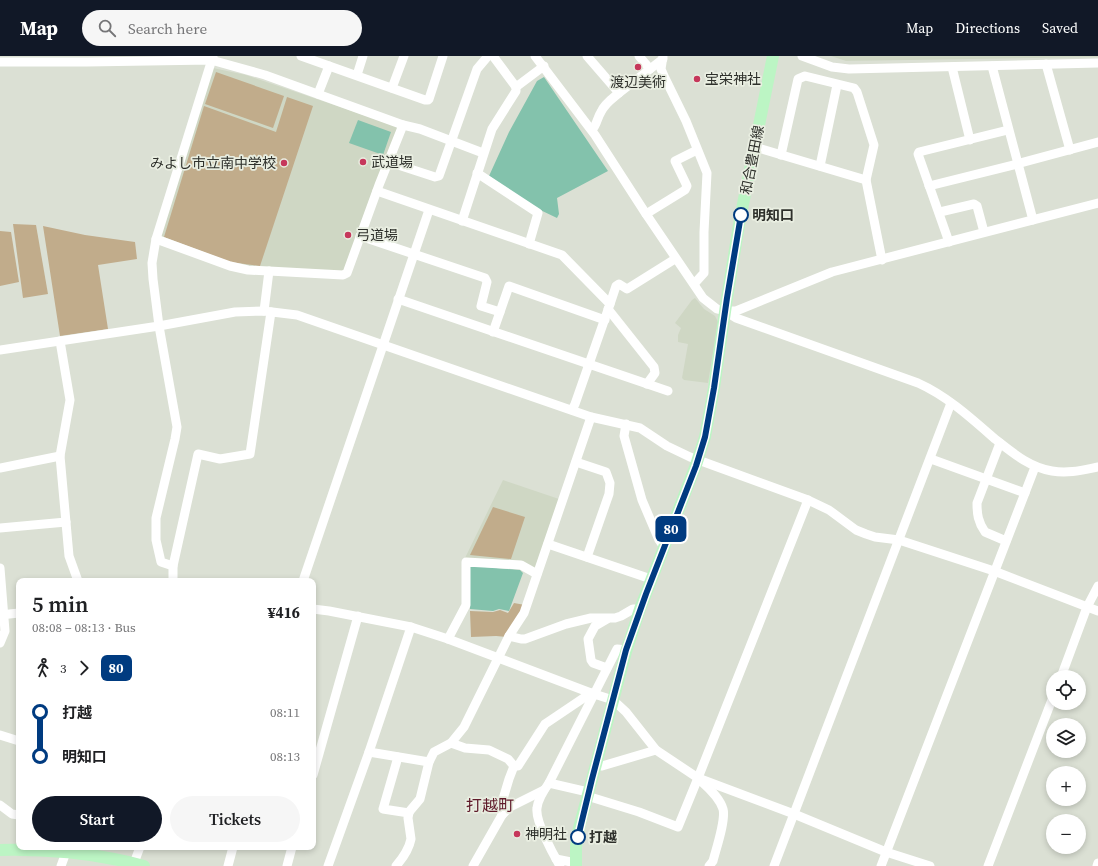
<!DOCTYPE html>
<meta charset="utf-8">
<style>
:root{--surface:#fff;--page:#f6f6f6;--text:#202124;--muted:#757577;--accent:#111827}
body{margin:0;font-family:"Source Serif 4","Noto Sans JP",serif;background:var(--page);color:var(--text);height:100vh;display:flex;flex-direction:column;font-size:15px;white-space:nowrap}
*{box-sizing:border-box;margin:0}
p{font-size:13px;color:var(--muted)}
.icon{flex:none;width:22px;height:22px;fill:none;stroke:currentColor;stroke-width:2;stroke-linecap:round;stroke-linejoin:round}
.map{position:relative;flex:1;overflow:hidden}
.details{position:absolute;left:16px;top:522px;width:300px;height:272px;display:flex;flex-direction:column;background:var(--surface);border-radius:8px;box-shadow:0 2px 6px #0003}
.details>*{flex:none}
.badge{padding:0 8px;border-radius:6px;font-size:14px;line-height:26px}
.controls{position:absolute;left:1046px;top:614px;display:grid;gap:8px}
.controls a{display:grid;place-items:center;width:40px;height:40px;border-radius:50%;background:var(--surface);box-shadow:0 2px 6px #0003;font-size:20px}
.map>.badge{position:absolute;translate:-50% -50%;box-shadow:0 0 0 2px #fff}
.legs{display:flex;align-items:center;gap:6px;height:44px;padding:0 16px;font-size:13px}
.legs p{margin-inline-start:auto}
.summary{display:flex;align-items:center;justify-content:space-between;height:68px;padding:0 16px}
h1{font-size:22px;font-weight:600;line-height:30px}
.cta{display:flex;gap:8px;margin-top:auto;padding:8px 16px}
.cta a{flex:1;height:46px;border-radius:24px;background:var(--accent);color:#fff;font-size:16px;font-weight:600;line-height:46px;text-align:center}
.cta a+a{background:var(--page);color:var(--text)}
ul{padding:0 16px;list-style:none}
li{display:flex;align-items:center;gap:14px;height:44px;font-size:15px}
li i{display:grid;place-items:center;width:6px;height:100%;margin:0 5px;background:currentColor}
li i::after{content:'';width:10px;height:10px;margin:-5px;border:3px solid;border-radius:50%;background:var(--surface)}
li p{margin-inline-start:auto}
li:first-child i{background:linear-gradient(#0000 50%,currentColor 0)}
li:last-child i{background:linear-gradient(currentColor 50%,#0000 0)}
header{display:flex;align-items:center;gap:24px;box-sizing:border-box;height:56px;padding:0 20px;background:var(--accent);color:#fff}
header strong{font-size:19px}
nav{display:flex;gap:22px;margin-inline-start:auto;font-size:14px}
.search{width:280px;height:36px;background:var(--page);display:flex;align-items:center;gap:10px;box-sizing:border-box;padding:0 14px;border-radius:22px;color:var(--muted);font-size:15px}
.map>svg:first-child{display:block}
</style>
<header>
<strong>Map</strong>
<div class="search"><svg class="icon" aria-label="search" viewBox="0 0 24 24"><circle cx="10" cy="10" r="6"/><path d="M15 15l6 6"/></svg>Search here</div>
<nav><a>Map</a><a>Directions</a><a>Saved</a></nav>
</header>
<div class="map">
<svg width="1098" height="810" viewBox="0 0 1098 810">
<rect width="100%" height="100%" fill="#dbe0d4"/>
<g fill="#cfd7c4">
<polygon points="831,0 1098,0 1098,1 846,5"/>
<polygon points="213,12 246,19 396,70 397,73 346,213 342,215 265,213 229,207 161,180"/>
<polygon points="695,242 704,253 715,260 718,266 708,327 684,324 682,322 688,288 678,286 678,279 681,272 675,267 692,244"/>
<polygon points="503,424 559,443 535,515 465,502"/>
</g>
<g fill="#c1ac8b">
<polygon points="216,16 284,40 273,72 205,48"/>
<polygon points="287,41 313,50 260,210 230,206 164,181 204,50 276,76"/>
<polygon points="13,168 36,169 48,238 23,242"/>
<polygon points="43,170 85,179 135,186 137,203 98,209 108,273 60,280"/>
<polygon points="0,175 11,176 19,226 0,230"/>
<polygon points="493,451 525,461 511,503 470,499"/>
<polygon points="514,547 525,549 507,581 496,580 471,581 470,555 493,556 500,554 508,557"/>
</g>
<g fill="#83c2ac">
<polygon points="544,21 608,115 557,142 559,158 557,162 534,151 489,120 509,76 537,25"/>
<polygon points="358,64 391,76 383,99 349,87"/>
<polygon points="474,510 520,514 523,517 509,555 499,553 493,555 470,553 470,511"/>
</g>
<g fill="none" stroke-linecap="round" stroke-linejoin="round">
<g stroke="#fff" stroke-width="9">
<polyline points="301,0 425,44 428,44 429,43 443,0"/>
<polyline points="493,0 516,31"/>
<path d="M535,0L595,79L646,158L703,242L717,253L725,255L736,262L918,327C947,340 971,362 995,383C1013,397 1029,411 1052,415C1068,418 1083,414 1098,411"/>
<polyline points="587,0 619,37 663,3"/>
<polyline points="639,0 650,13"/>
<polyline points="663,0 661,13 664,20 686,65 707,117 704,176 704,217 694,228"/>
<polyline points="802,0 832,11 849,13 1098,7"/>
<polyline points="0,6 87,6 211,4 265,19 403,69 379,129 347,217 343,219 269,215 248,214 230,210 156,183"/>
<polyline points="1046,8 1070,94"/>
<polyline points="992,10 1033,164"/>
<polyline points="952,11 970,84"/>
<polyline points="357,19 363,0"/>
<polyline points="392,32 404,0"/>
<polyline points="318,38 329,10"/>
<polyline points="403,69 420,73 483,97"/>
<path d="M592,74C597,69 597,62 601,56C605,47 612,43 619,37"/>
<polyline points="755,91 866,124 882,204"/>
<polyline points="781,99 798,23 805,20 854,32 857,36 874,89 866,124"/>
<polyline points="389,106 435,121 439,120 477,13 488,0"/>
<polyline points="820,110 837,29"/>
<polyline points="477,117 538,157 529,188"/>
<polyline points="929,130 1017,108 1098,86"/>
<polyline points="377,135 562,199 610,248 575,348 572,354"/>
<polyline points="940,156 974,148 977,150 984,176"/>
<polyline points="646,158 685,134 687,130 675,105 697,94"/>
<polyline points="462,165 492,73 516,35 516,31 544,10"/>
<polyline points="360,180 485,222 487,226 481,250 500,256 509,230 605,264"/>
<polyline points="949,186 918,98 919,96 1008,74"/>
<polyline points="398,243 668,335"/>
<polyline points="610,248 616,230 619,228 627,233 675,203"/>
<polyline points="608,253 654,311 655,317 647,328"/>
<polyline points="264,255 269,215"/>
<polyline points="725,255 736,255 832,216 1098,147"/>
<polyline points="493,276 500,256"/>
<polyline points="60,285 70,344 60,400 69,500 78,525"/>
<polyline points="0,294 159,270 235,256 264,255 297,259 591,361 640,372 667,390 690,401 808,444 829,454 856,474 866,478 875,481 899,484 994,515 1098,555"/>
<polyline points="626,368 624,380 642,444 659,484 664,491"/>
<path d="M1000,387L977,447C977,458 978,466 985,476L1006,485"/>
<polyline points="931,403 1025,437"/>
<polyline points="576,406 606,416 610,427 609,438 587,501"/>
<polyline points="0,412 60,400"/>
<polyline points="0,472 66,466"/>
<polyline points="548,488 651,523"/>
<polyline points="173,510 198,398 220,403 250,398 271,256"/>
<polyline points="0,512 5,575 0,587"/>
<polyline points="173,525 173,510 161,506 156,484 156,462 175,383 177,371 159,270 153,223 152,207 156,183 213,0"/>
<polyline points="303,525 429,154"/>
<polyline points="313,553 329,555 411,571 448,583 591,637 613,644 626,656 656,694 698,722 794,758 886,796 930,810"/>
<polyline points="0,559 19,557"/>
<polyline points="607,563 595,570 588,583 591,604 593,607 607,612"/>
<polyline points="509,580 521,583 525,583 566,568 591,562 615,562 621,560 633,553 640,553"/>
<polyline points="448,583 466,549 466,506 521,509 537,518"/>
<polyline points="1061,621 1087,551 1098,530"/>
<polyline points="0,679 19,685"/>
<polyline points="451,687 465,692 489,694 508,703 514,710"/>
<polyline points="369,696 429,706"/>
<polyline points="398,701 383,753 409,757"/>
<polyline points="514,710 518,710 545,668 591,637"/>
<polyline points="595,710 602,710 656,694"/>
<polyline points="313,719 358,560"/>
<path d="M702,726C710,733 720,743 723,753C726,764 716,793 713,805L709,810"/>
<polyline points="549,727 588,736"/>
<polyline points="587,740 639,756 678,771 698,722 808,444"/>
<polyline points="0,749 12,758 19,759"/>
<polyline points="502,759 500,753 509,723 514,710"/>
<polyline points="556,803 576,807"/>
<polyline points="134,807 140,791"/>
<polyline points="61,810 68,791"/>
<polyline points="228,810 233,791"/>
<polyline points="287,810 292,791"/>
<polyline points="328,810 369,696 411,571"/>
<path d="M396,810C403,802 409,793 411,783L408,762L409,756L420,743L429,706L434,696L451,687L464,671L509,580L524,557L591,361"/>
<polyline points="473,810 502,759 510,751 544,734"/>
<path d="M560,810C553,798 535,765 537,752C538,743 544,734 549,727L617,593L627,594"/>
<polyline points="774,810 951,347"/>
<polyline points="881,810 1035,411"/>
<polyline points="988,810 1053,641"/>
<polyline points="1097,810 1098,807"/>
</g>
<g stroke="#bcf5c4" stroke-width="12">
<path d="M0,794C49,793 96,797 144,810"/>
<polyline points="576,810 576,791 579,772 626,596 640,553 696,409 705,381 714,332 727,242 740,163 773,0"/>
</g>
</g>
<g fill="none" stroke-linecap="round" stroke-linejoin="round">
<g stroke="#fff" stroke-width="9">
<polyline id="line-1" points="578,781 592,723 626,594 646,538 696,410 705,381 714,332 727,242 741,159"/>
</g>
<use href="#line-1" stroke="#003b80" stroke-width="6"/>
</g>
<g fill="#c6375b" stroke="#e9eee1" stroke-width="1.5">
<circle cx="638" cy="11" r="4"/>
<circle cx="697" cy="23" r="4"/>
<circle cx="363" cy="106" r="4"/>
<circle cx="284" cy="107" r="4"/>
<circle cx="348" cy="179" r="4"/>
<circle cx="517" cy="778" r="4"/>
</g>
<g fill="#fff" stroke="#003b80" stroke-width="2">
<circle cx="741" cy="159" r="7"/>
<circle cx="578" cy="781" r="7"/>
</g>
<g text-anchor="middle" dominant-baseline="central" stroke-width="3.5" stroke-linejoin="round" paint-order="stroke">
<g font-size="14" fill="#2e302b" stroke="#e9eee1" text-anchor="start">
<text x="705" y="23">宝栄神社</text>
<text x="638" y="26" text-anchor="middle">渡辺美術</text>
<text x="371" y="106">武道場</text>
<text x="276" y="107" text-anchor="end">みよし市立南中学校</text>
<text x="356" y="179">弓道場</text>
<text x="525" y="778">神明社</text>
</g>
<g font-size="14" fill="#2e302b" stroke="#e9eee1">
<text transform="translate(752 104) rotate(-79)">和合豊田線</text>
</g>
<g font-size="14" font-weight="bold" fill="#2e302b" stroke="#e9eee1" text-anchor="start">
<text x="752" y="159">明知口</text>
<text x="589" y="781">打越</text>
</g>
<g font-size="16" fill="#5f1a2a" stroke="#e9eee1">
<text x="490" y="749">打越町</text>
</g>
</g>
</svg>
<div class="controls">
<a><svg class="icon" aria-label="locate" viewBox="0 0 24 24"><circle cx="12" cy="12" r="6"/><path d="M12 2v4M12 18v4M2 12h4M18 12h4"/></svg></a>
<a><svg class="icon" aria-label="layers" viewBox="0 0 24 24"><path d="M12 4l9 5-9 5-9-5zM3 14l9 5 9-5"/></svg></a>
<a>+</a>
<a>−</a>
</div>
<b class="badge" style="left:671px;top:473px;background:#003b80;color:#fff">80</b>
<section class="details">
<div class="summary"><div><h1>5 min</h1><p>08:08 – 08:13 · Bus</p></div><b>¥416</b></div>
<div class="legs"><svg class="icon" aria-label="walk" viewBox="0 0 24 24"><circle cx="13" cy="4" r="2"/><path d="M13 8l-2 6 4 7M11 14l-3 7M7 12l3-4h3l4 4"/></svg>3<svg class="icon" aria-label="forward" viewBox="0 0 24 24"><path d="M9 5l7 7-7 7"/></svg><b class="badge" style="background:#003b80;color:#fff">80</b></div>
<ul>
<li><i style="color:#003b80"></i><b>打越</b><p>08:11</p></li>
<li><i style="color:#003b80"></i><b>明知口</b><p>08:13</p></li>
</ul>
<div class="cta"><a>Start</a><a>Tickets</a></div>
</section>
</div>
